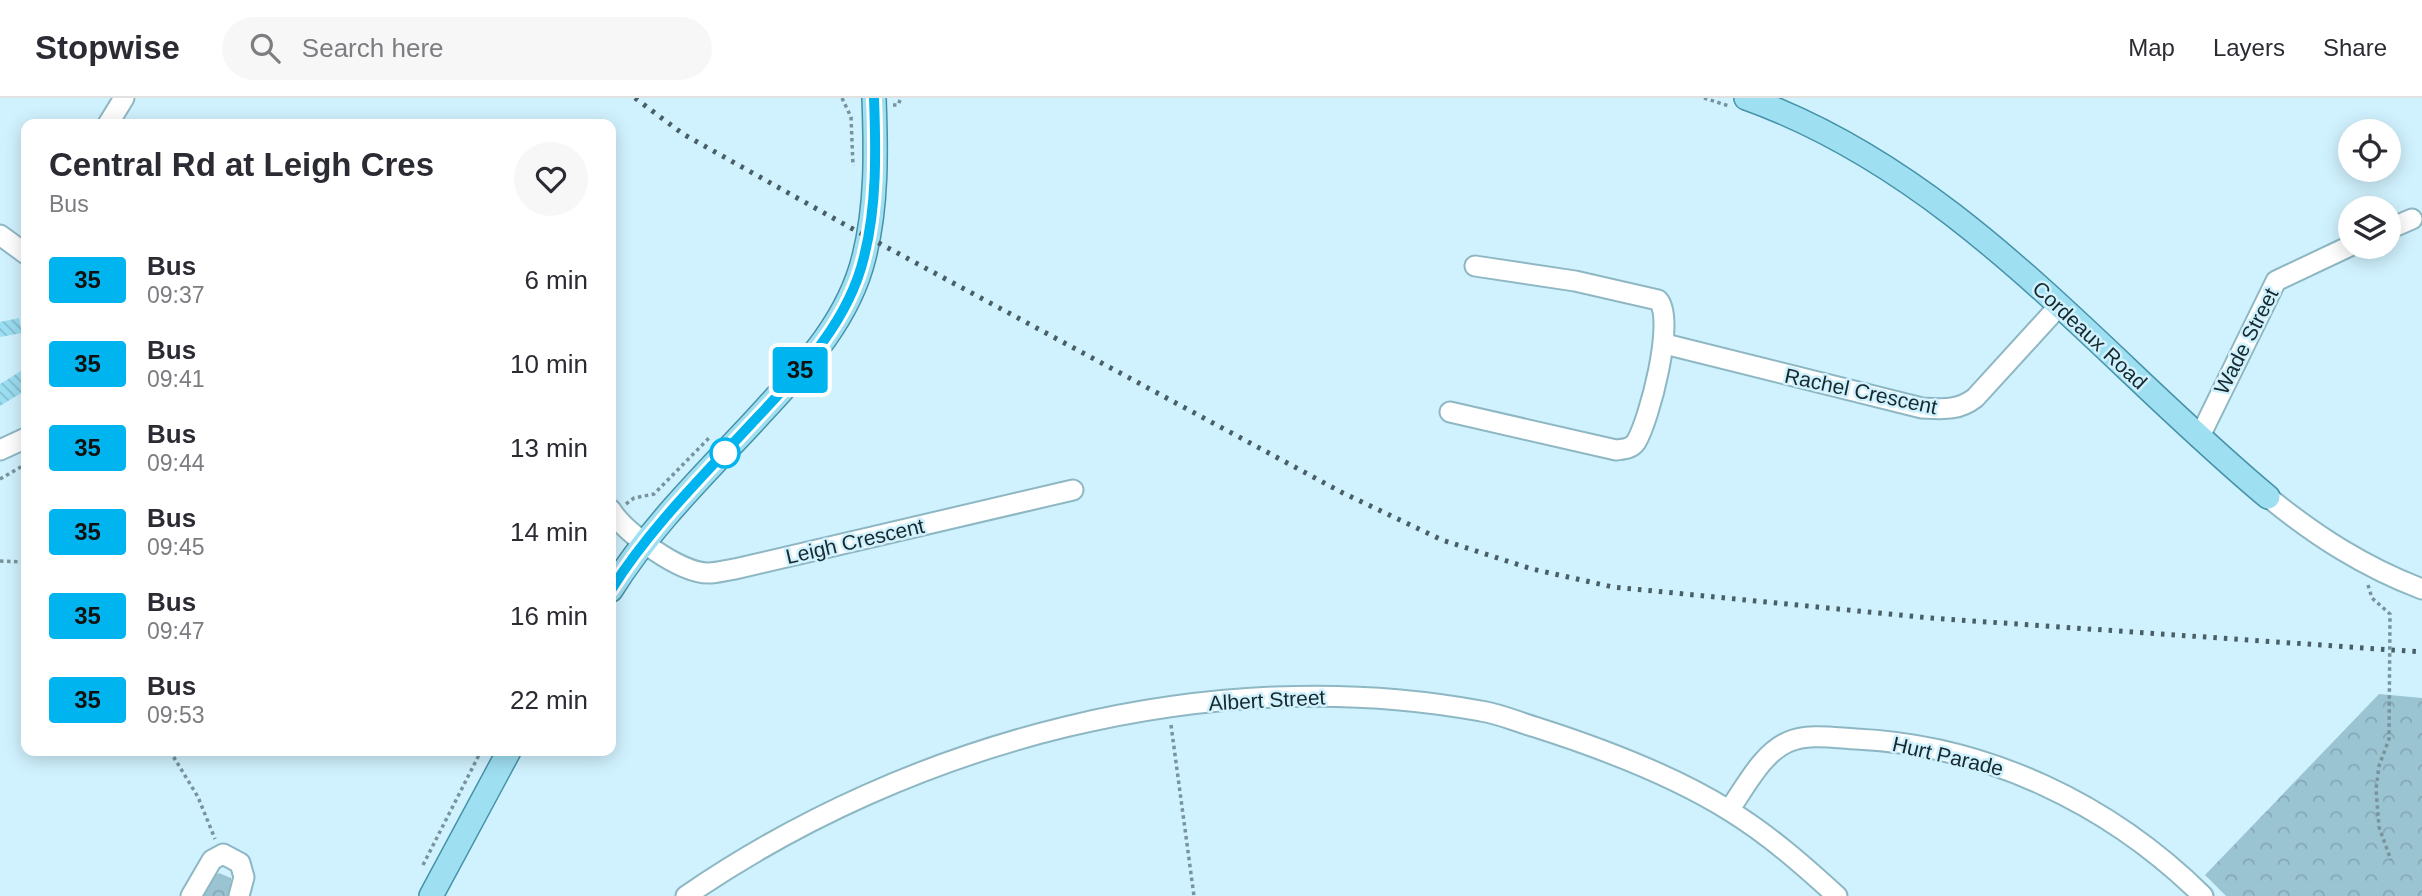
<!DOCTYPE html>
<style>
:root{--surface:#fff;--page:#f7f7f7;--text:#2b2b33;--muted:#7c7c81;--line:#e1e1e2}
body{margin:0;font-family:Helvetica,sans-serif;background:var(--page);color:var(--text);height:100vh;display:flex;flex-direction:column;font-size:26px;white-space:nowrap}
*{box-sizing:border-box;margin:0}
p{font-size:23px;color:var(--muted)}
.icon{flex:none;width:38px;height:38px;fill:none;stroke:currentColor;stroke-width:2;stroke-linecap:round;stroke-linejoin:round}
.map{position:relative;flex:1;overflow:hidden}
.sheet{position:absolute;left:21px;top:21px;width:595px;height:637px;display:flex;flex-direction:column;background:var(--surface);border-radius:14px;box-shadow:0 4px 18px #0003}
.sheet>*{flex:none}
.badge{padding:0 14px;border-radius:5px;font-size:24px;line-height:46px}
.fabs{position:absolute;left:2338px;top:21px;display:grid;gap:14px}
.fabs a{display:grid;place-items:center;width:63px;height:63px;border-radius:50%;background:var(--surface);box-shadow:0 4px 18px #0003;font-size:35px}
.map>.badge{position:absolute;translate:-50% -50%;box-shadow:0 0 0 4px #fff}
.round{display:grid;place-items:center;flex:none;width:74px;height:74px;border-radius:37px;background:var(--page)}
.overview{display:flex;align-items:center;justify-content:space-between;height:119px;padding:0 28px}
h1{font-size:33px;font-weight:800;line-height:52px}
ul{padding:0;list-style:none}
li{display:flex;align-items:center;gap:21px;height:84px;padding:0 28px}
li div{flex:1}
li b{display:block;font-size:26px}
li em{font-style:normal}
li .badge{min-width:77px;font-weight:700;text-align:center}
header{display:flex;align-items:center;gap:42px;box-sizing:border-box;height:98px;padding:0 35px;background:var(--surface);border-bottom:2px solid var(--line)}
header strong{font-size:33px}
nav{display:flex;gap:38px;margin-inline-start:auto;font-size:24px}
.search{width:490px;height:63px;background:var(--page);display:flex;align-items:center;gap:18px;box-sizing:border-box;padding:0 24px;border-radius:38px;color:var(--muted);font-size:26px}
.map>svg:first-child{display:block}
</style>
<header>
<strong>Stopwise</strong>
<div class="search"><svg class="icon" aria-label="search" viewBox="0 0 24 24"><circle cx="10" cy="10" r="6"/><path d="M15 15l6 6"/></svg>Search here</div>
<nav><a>Map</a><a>Layers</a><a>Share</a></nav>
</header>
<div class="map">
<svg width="2422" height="798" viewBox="0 0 2422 798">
<defs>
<pattern id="forest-crowns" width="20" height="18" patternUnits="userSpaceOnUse" patternTransform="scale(1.75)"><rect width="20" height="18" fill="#9bc4d2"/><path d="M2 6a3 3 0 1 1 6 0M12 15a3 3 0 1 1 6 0" fill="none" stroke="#85a8b5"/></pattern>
<pattern id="building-back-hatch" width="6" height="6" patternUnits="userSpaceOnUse" patternTransform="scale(1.75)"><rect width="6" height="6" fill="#9bdff3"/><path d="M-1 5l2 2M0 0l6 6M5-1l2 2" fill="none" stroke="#85bfd1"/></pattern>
</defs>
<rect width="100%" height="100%" fill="#d0f2fe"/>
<g fill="url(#forest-crowns)">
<polygon points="2379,596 2422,600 2422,798 2226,798 2205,777"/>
<polygon points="219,775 231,780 230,798 201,798 209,782"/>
</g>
<g fill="url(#building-back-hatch)">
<polygon points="19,220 22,235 0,239 0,224"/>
<polygon points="26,270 26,292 0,308 0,286"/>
</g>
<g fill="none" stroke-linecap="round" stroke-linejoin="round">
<g stroke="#8eb7c4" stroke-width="23">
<g id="minor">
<polyline points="108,26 124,0"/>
<polyline points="2389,131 2412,121"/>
<polyline points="0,137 26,156"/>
<path d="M1665,246L1922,310C1943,311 1958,313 1975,300L2059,208"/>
<path d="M1450,314L1616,352C1624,351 1631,351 1636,344C1649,323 1676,221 1658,202L1575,183L1475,168"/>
<polyline points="2199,340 2276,183 2350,148"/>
<polyline points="0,352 26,340"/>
<path d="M2268,399C2316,438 2364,469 2422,491"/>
<path d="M611,412C625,435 680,475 708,475C717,475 727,472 735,471L1073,392"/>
<path d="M1729,712C1745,690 1762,655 1788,644C1808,635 1835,640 1856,641C1987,647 2110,706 2203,798"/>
<polyline points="191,798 212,762 223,756 240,765 244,779 239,798"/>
<path d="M686,798C911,643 1211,563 1481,613C1500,616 1518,624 1535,629C1601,650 1671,676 1730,713C1769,737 1803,767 1837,798"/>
</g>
</g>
<g stroke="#4692a8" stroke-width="26">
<g id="major">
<path d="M1746,0C1959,76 2100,259 2268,399"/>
<path d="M611,492C651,428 705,376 756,321C800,273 848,225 864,159C877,108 876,53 874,0"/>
<polyline points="431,798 509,653"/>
</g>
</g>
<g stroke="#79939c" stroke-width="3.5" stroke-dasharray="3.5 3.5" stroke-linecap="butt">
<polyline points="842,0 851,19 853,68"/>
<polyline points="1704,0 1729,8"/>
<polyline points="893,7 898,7 901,0"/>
<polyline points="0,381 26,366"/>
<polyline points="626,406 634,400 654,396 711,338"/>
<polyline points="0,463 26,464"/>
<polyline points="2368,487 2372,500 2390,516 2389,641 2379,668 2376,691 2379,729 2391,762"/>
<polyline points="1171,627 1194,798"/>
<polyline points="170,653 198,699 215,741"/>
<polyline points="423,767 481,653"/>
</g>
<use href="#minor" stroke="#fff" stroke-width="19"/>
<use href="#major" stroke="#9fdff2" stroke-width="23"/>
<polyline stroke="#495f66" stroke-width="5" stroke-dasharray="3.5 7" stroke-linecap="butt" points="635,0 683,36 851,130 1343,395 1442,442 1532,471 1613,489 1930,520 2422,554"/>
</g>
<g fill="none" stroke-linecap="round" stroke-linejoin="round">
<g stroke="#fff" stroke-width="16">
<path id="line" d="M611,492C650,430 702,379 752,325C798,276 848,226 864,159C877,108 876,53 874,0"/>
</g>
<use href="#line" stroke="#00b5ef" stroke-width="10"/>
</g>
<circle fill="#fff" stroke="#00b5ef" stroke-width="3.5" cx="725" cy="355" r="14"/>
<g text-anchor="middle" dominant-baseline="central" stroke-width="5" stroke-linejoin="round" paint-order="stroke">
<g font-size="21" fill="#18292e" stroke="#d0f2fe">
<text transform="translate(2090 237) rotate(43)">Cordeaux Road</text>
<text transform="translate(2246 243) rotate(-63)">Wade Street</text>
<text transform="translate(1861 293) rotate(12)">Rachel Crescent</text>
<text transform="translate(855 443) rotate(-13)">Leigh Crescent</text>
<text transform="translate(1267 602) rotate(-3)">Albert Street</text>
<text transform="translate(1948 658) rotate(13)">Hurt Parade</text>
</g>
</g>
</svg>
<div class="fabs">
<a><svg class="icon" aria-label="locate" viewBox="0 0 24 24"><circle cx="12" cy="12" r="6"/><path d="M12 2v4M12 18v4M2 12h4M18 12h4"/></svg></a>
<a><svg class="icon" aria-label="layers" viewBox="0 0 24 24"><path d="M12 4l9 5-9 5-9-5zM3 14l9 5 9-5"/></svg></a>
</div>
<b class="badge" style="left:800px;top:272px;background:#00b5ef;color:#111">35</b>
<section class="sheet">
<div class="overview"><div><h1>Central Rd at Leigh Cres</h1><p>Bus</p></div><a class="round"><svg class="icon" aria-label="heart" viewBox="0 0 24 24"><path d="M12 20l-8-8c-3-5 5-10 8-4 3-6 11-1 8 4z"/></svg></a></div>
<ul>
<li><span class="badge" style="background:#00b5ef;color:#111">35</span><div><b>Bus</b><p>09:37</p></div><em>6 min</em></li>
<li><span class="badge" style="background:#00b5ef;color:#111">35</span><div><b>Bus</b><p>09:41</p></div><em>10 min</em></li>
<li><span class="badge" style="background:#00b5ef;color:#111">35</span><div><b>Bus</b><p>09:44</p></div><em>13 min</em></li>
<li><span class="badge" style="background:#00b5ef;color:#111">35</span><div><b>Bus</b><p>09:45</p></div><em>14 min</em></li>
<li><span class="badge" style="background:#00b5ef;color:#111">35</span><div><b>Bus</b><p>09:47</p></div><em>16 min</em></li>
<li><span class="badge" style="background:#00b5ef;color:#111">35</span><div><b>Bus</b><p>09:53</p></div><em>22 min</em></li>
</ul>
</section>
</div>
